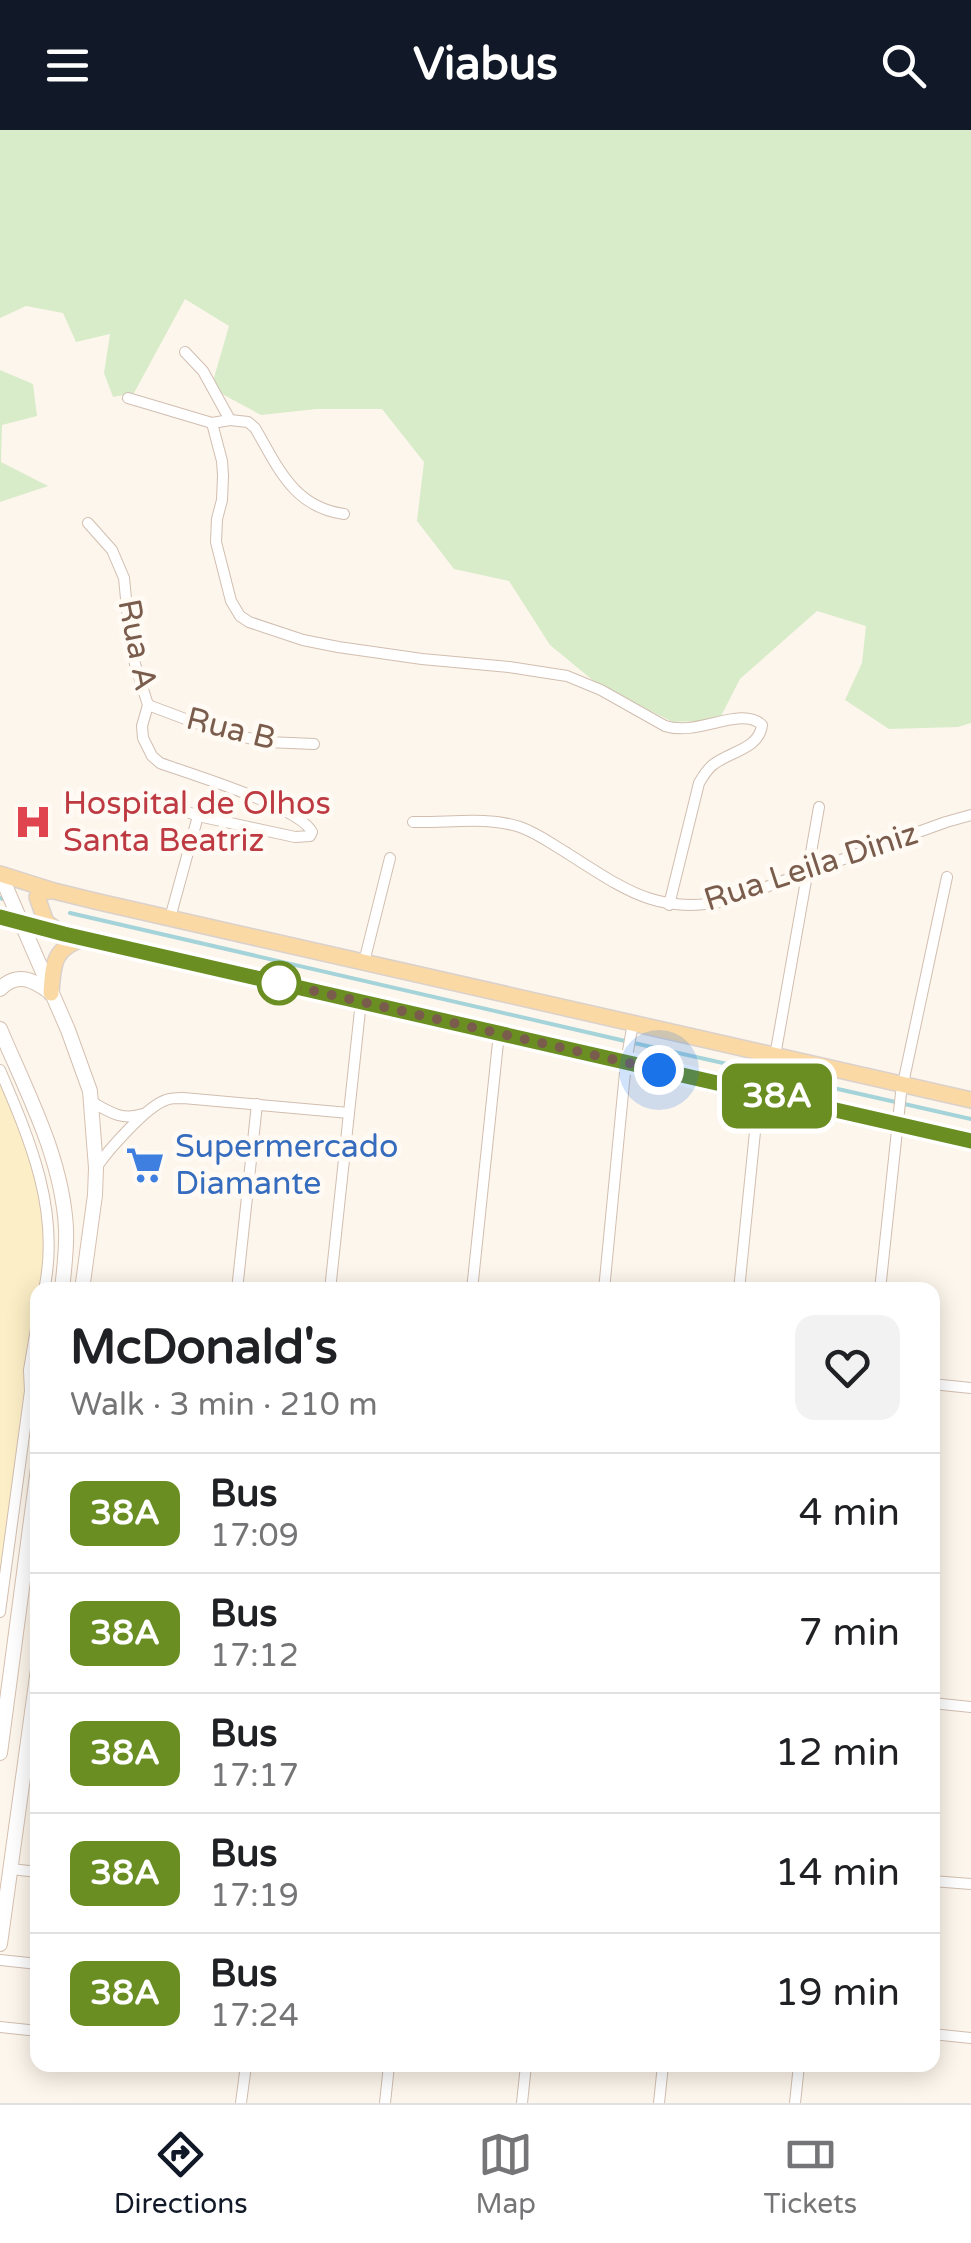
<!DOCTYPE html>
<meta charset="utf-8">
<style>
:root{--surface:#fff;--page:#f2f2f2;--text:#202124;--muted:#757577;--line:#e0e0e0;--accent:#111827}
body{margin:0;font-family:"Varela Round",sans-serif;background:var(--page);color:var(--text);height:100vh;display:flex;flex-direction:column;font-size:38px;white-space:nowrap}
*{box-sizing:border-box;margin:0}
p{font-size:32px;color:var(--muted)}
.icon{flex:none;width:55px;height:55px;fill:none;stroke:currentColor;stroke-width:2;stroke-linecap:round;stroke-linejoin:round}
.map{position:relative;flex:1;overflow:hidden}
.panel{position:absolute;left:30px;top:1152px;width:910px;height:790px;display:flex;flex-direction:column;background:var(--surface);border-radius:20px;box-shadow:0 5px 25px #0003}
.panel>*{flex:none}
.badge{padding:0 20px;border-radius:15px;font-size:35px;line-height:65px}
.you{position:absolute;width:50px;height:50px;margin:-25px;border:8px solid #fff;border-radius:50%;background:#1a73e8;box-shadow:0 0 0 15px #1a73e833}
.map>.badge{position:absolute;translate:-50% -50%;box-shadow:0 0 0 5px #fff}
.round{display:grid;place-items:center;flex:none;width:105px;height:105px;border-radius:20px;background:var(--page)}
.headline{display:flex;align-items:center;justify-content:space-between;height:170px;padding:0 40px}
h1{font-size:48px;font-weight:700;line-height:75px}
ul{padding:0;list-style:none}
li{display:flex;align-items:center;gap:30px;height:120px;padding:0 40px;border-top:2px solid var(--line)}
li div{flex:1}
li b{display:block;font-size:38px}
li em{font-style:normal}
li .badge{min-width:110px;font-weight:700;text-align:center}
header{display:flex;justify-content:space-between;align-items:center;height:130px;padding:0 40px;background:var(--accent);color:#fff;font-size:45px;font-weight:700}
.tab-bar{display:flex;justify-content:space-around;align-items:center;height:140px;border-top:2px solid var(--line);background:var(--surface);font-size:28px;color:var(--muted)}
.tab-bar a{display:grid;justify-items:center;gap:5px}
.tab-bar .selected{color:var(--accent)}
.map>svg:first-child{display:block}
</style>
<header><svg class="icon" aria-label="menu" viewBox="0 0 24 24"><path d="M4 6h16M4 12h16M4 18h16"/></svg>Viabus<svg class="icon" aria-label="search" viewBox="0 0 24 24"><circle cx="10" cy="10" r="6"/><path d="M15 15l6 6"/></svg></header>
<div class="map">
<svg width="971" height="1973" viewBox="0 0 971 1973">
<rect width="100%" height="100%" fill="#fdf6ec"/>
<g fill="#d8ecc9">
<polygon points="0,0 971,0 971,593 958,597 889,599 845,570 862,533 866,496 817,481 740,549 719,590 673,592 601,557 550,515 509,451 454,439 417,391 424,332 382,279 316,279 261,285 211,258 229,196 185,169 134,263 113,267 104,243 110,204 76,212 63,183 26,176 0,188"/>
<polygon points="0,240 33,254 37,286 2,295 1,332 48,356 0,372"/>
</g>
<polygon fill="#fcefc7" points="0,940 46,1080 44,1160 38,1160 37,1187 0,1482"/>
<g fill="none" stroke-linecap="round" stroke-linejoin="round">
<g stroke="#a5d3da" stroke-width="4">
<polyline points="0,768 3,769"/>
<polyline points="70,783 625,911"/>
<polyline points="634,913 971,989"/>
</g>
<g stroke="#d1beb0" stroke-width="12">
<g id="street">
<polyline points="128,268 212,293 230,290 203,241 185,222"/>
<path d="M230,290L248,292L255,298C278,337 293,377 344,384"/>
<path d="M212,293L222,331L223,346L222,370L217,389L216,412L231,471L240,486L249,492L303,510L338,517L422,529L509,537L567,546L601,560L665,596C697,607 741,575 762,595C759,619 731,621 714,634C707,639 703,646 699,653L669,775"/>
<path d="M88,393L112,420L124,448L130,510L135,534L148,575L142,596L143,608L152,626L160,633C190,644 300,677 312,702L310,706L295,707L198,686L170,675"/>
<polyline points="148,575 220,602 267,612 314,614"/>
<path d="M413,692C448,693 487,686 520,697C537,703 552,714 567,723C624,759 659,787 730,770L946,692L971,685"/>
<polyline points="170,788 198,686"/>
<polyline points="364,832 390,728"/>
<polyline points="775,926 819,677"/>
<path d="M0,940C30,1010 61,1082 44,1160"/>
<path d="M92,972C109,982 123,991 143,984"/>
<path d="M96,1038C108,1020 147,976 166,970C170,968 178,968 183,968L349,983"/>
<polyline points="237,1160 257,974"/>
<polyline points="330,1160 361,871"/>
<polyline points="472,1160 499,903"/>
<polyline points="604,1160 626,932 633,893"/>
<polyline points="739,1160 759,962"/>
<polyline points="880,1160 901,963 947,747"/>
<polyline points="932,1254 971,1258"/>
<polyline points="0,1482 30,1261 29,1240 38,1187"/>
<polyline points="932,1573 971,1577"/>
<polyline points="11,1739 38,1742"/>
<polyline points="932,1751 971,1754"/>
<polyline points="0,1830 38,1834"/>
<polyline points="0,1897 38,1901"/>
<polyline points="932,1904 971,1908"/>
<polyline points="241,1973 246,1935"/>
<polyline points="385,1973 389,1935"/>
<polyline points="522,1973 526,1935"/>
<polyline points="659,1973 663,1935"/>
<polyline points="795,1973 799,1935"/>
</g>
</g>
<g stroke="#d6c0b0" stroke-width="16">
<g id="secondary">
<polyline points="1,746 68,900 90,961 96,1038 95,1065 82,1160"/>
<path d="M0,859C17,841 34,850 51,863"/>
<path d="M0,899C27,963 62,1027 66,1098C67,1119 64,1139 62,1160"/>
<polyline points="0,1623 38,1338"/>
<polyline points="0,1814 38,1539"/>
</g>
</g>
<g stroke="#dad1cd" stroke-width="18">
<g id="primary">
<polyline points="0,744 54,761 99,772 971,970"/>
<polyline points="50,761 39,763 37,767 46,792 58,801"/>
<polyline points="0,787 64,804 971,1011"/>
<path d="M51,863C53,835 53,818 83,809"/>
</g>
</g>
<use href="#street" stroke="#fff" stroke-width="10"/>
<use href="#secondary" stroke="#fff" stroke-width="14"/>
<use href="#primary" stroke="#fbd9a5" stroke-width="15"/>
</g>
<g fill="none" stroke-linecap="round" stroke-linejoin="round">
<g stroke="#fff" stroke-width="22">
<polyline id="line" points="0,787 64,804 971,1011"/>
</g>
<use href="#line" stroke="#6b8e23" stroke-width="15"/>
<polyline stroke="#7a5c4d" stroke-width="10" stroke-dasharray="0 18" points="279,853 659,940"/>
</g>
<defs>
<g id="hospital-bare" transform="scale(3)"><path d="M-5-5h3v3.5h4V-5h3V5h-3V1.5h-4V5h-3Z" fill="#e0444e" stroke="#fffaf3" stroke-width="2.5" paint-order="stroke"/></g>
<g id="supermarket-bare" transform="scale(3)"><path d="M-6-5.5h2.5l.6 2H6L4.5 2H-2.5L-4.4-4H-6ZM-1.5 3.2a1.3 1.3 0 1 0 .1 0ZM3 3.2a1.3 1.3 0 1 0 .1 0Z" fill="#3f7fe0" stroke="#fffaf3" stroke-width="2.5" paint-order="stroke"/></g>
</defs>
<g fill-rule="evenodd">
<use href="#hospital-bare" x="33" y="692"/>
<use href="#supermarket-bare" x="145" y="1035"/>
</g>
<circle fill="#fff" stroke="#6b8e23" stroke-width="5" cx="279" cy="853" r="20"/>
<g text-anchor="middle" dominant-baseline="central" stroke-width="10" stroke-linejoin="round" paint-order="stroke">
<g font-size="32" fill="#7a5c4d" stroke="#fffaf3">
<text transform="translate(137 515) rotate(79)">Rua A</text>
<text transform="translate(231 599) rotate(14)">Rua B</text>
<text transform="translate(811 737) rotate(-18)">Rua Leila Diniz</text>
</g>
<g font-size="32" fill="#be3a42" stroke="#fffaf3" text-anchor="start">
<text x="63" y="674">Hospital de Olhos<tspan x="63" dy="37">Santa Beatriz</tspan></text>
</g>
<g font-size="32" fill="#366cbe" stroke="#fffaf3" text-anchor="start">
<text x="175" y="1017">Supermercado<tspan x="175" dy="37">Diamante</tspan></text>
</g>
</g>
</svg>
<div class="you" style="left:659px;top:940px"></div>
<b class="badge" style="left:777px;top:966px;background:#6b8e23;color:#fff">38A</b>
<section class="panel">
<div class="headline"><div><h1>McDonald's</h1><p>Walk · 3 min · 210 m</p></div><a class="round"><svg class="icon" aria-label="heart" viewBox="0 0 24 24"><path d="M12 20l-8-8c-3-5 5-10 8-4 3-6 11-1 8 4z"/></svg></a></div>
<ul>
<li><span class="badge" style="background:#6b8e23;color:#fff">38A</span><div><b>Bus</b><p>17:09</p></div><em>4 min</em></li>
<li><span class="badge" style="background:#6b8e23;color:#fff">38A</span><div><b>Bus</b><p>17:12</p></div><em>7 min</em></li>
<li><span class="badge" style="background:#6b8e23;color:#fff">38A</span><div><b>Bus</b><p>17:17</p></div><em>12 min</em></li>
<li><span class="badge" style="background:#6b8e23;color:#fff">38A</span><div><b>Bus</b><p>17:19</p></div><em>14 min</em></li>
<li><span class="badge" style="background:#6b8e23;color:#fff">38A</span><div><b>Bus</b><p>17:24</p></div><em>19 min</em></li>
</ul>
</section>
</div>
<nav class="tab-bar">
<a class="selected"><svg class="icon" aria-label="directions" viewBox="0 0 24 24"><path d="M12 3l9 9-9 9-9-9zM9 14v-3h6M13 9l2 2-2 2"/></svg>Directions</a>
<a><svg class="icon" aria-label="map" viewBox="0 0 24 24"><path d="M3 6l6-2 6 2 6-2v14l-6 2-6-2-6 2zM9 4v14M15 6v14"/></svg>Map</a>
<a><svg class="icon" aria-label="tickets" viewBox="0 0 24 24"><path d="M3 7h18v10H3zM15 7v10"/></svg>Tickets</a>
</nav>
